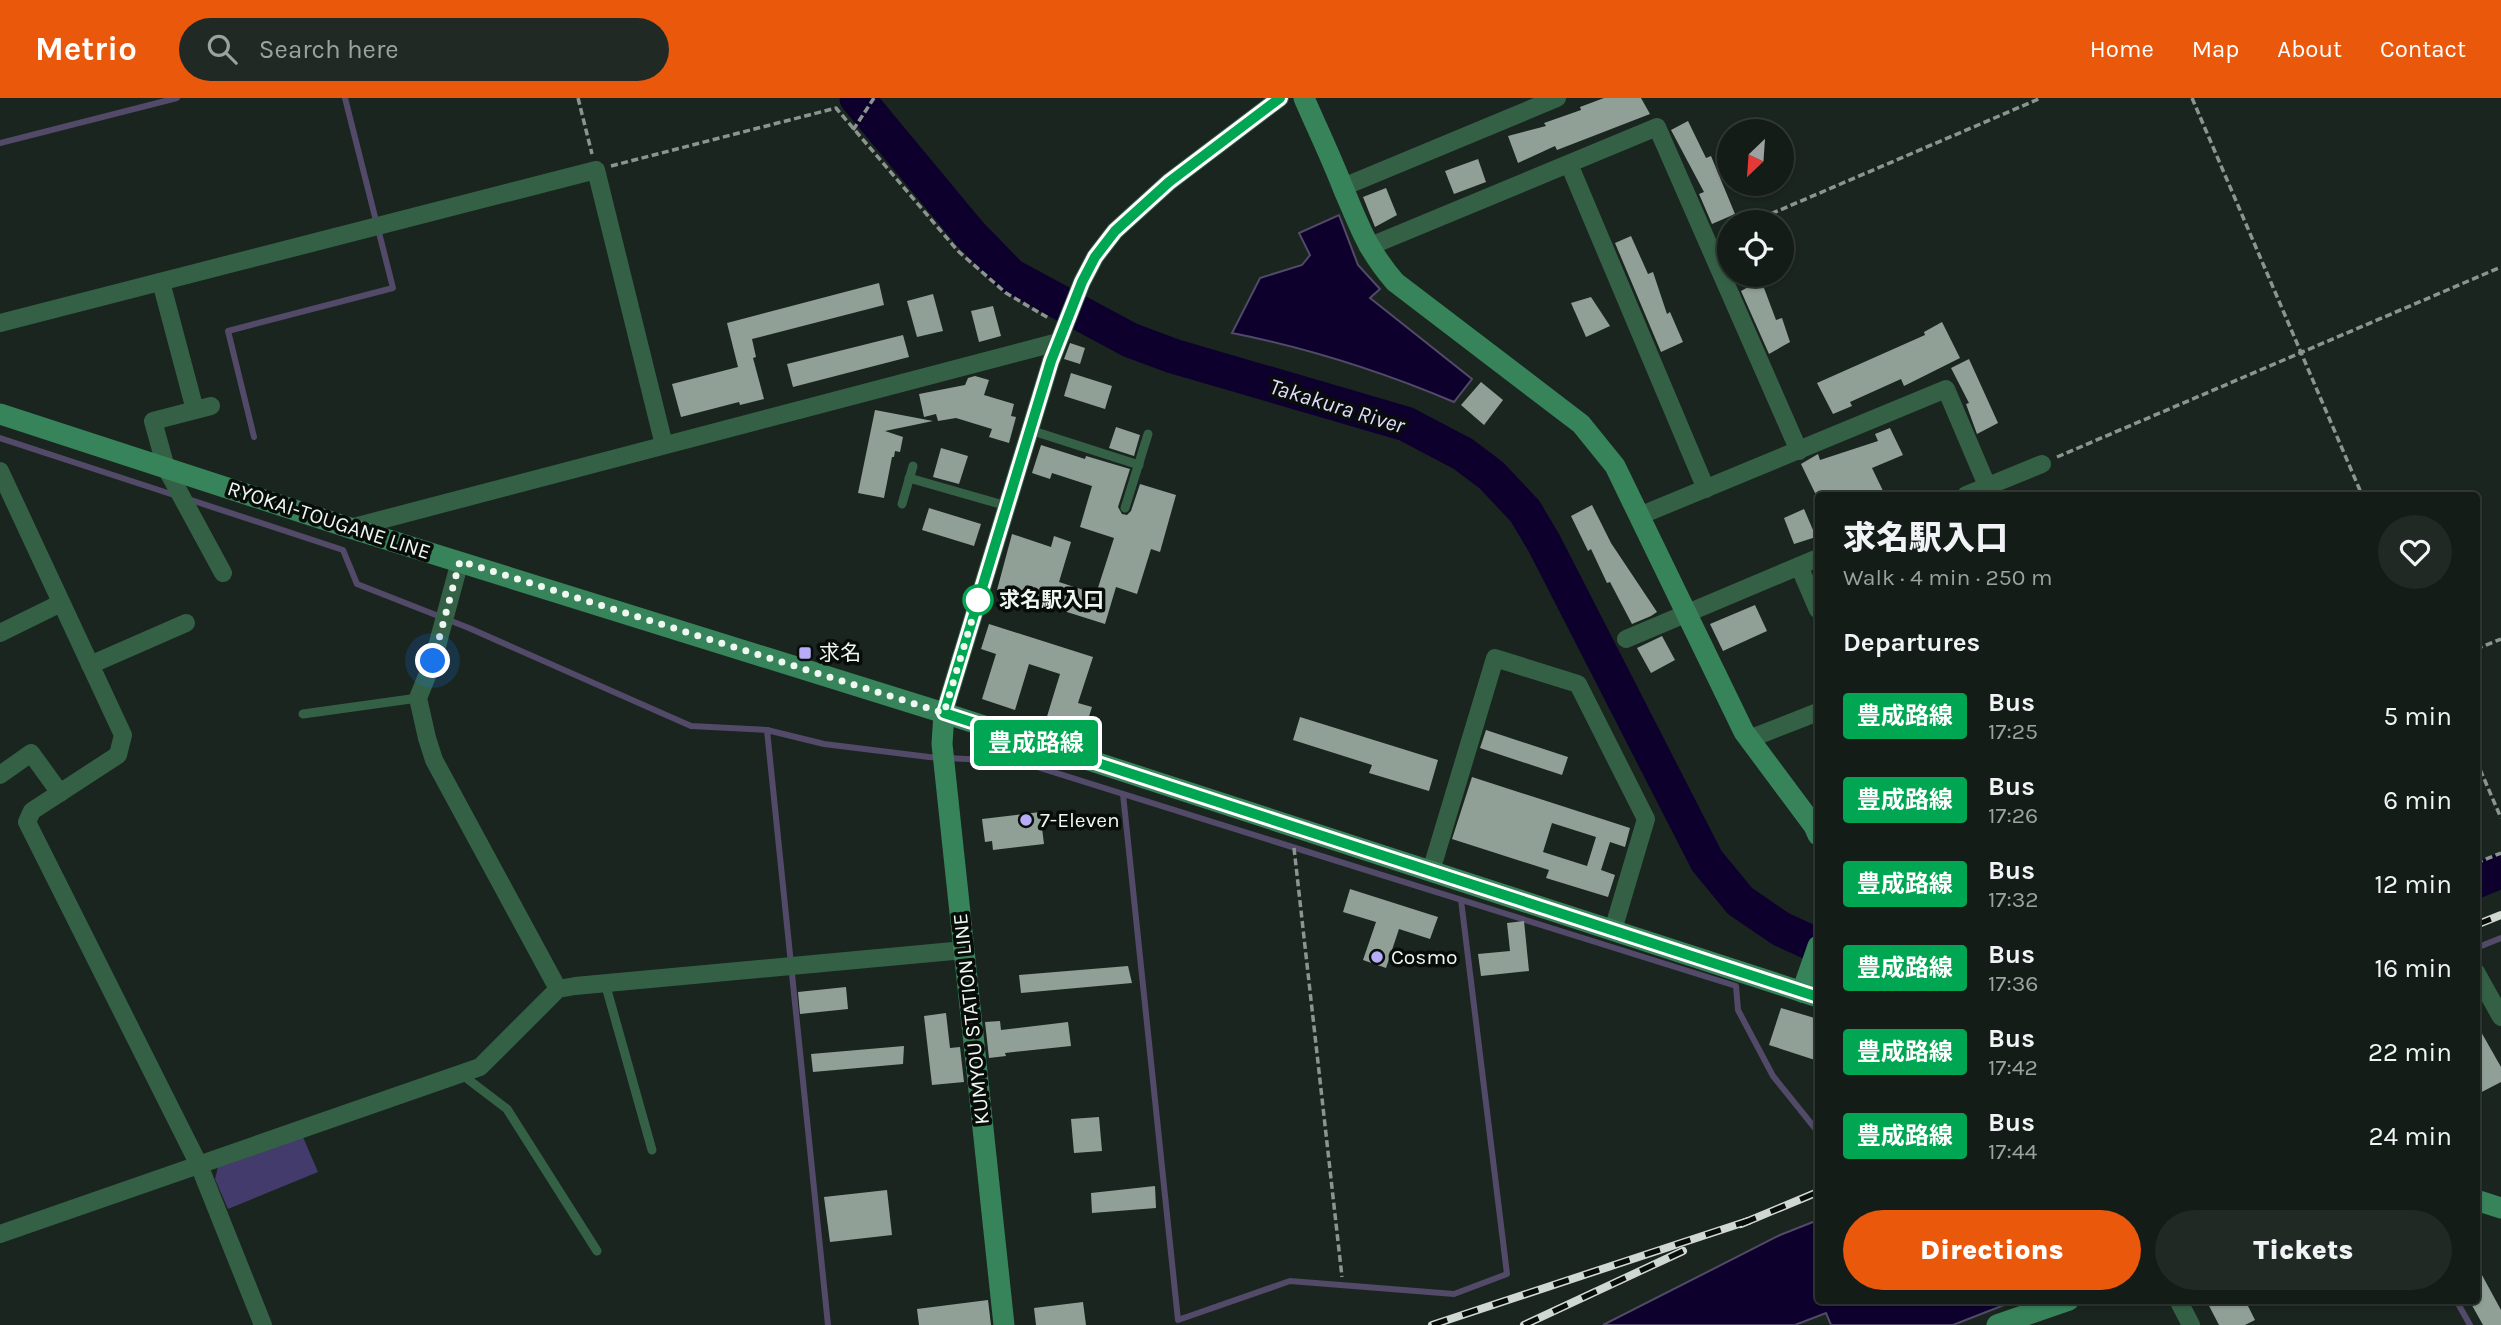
<!DOCTYPE html>
<meta charset="utf-8">
<style>
:root{--surface:#131c16;--page:#202923;--text:#f1f3f6;--muted:#9da1a1;--line:#323a35;--accent:#ea580c}
body{margin:0;font-family:Karla,"Noto Sans JP",sans-serif;background:var(--page);color:var(--text);height:100vh;display:flex;flex-direction:column;font-size:26px;white-space:nowrap}
*{box-sizing:border-box;margin:0}
p{font-size:23px;color:var(--muted)}
.icon{flex:none;width:38px;height:38px;fill:none;stroke:currentColor;stroke-width:2;stroke-linecap:round;stroke-linejoin:round}
.map{position:relative;flex:1;overflow:hidden}
.details{position:absolute;left:1815px;top:394px;width:665px;height:812px;display:flex;flex-direction:column;background:var(--surface);border-radius:7px;box-shadow:0 2px 5px #0004,0 0 0 2px var(--line)}
.details>*{flex:none}
.badge{padding:0 14px;border-radius:5px;font-size:24px;line-height:46px}
.needle{width:46px;rotate:205deg}
.controls{position:absolute;left:1717px;top:21px;display:grid;gap:14px}
.controls a{display:grid;place-items:center;width:77px;height:77px;border-radius:50%;background:var(--surface);box-shadow:0 2px 5px #0004,0 0 0 2px var(--line);font-size:35px}
.you{position:absolute;width:35px;height:35px;margin:-18px;border:5px solid #fff;border-radius:50%;background:#1a73e8;box-shadow:0 0 0 10px #1a73e833}
.map>.badge{position:absolute;translate:-50% -50%;box-shadow:0 0 0 4px #fff}
h2{padding:0 28px;font-size:26px;line-height:63px}
.round{display:grid;place-items:center;flex:none;width:74px;height:74px;border-radius:37px;background:var(--page)}
.head{display:flex;align-items:center;justify-content:space-between;height:119px;padding:0 28px}
h1{font-size:33px;font-weight:800;line-height:52px}
.action{display:flex;gap:14px;margin-top:auto;padding:14px 28px}
.action a{flex:1;height:80px;border-radius:42px;background:var(--accent);color:#fff;font-size:28px;font-weight:800;line-height:80px;text-align:center}
.action a+a{background:var(--page);color:var(--text)}
ul{padding:0;list-style:none}
li{display:flex;align-items:center;gap:21px;height:84px;padding:0 28px}
li div{flex:1}
li b{display:block;font-size:26px}
li em{font-style:normal}
li .badge{min-width:77px;font-weight:700;text-align:center}
header{display:flex;align-items:center;gap:42px;box-sizing:border-box;height:98px;padding:0 35px;background:var(--accent);color:#fff}
header strong{font-size:33px}
nav{display:flex;gap:38px;margin-inline-start:auto;font-size:24px}
.search{width:490px;height:63px;background:var(--page);display:flex;align-items:center;gap:18px;box-sizing:border-box;padding:0 24px;border-radius:38px;color:var(--muted);font-size:26px}
.map>svg:first-child{display:block}
</style>
<header>
<strong>Metrio</strong>
<div class="search"><svg class="icon" aria-label="search" viewBox="0 0 24 24"><circle cx="10" cy="10" r="6"/><path d="M15 15l6 6"/></svg>Search here</div>
<nav><a>Home</a><a>Map</a><a>About</a><a>Contact</a></nav>
</header>
<div class="map">
<svg width="2501" height="1227" viewBox="0 0 2501 1227">
<rect width="100%" height="100%" fill="#19251e"/>
<polygon fill="#433b6b" points="303,1039 318,1074 228,1111 215,1081 218,1069"/>
<g fill="#0e002d" stroke="#524a68" stroke-width="2">
<path d="M1339,117L1358,167L1380,191L1370,200L1472,281L1454,304C1383,274 1308,250 1232,235L1260,180L1302,167L1310,157L1299,135Z"/>
<polygon points="1818,1122 1818,1202 2017,1202 1953,1227 1831,1227 1826,1215 1795,1227 1603,1227 1780,1137"/>
</g>
<g fill="none" stroke-linecap="round" stroke-linejoin="round">
<g stroke="#524a68" stroke-width="6">
<polyline points="0,45 177,0"/>
<polyline points="254,339 228,233 393,190 345,0"/>
<polyline points="0,340 177,398"/>
<polyline points="188,401 343,452 357,486 469,530 691,628 767,632"/>
<polyline points="1123,696 1178,1222 1290,1183 1454,1196 1507,1176 1461,802"/>
<polyline points="2476,850 2501,840"/>
<polyline points="2456,1202 2470,1227"/>
<polyline points="828,1227 767,632 824,646 929,659 1021,664 1736,888 1738,912 1773,978 1818,1034"/>
</g>
<g stroke="#0e002d" stroke-width="35">
<polyline points="857,0 970,136 1011,178 1130,242 1173,258 1406,326 1463,356 1491,377 1525,413 1544,445 1707,763 1740,803 1781,831 1818,848"/>
<polyline points="2476,783 2501,773"/>
</g>
</g>
<g fill="#91a096" fill-rule="evenodd">
<polygon points="1604,0 1641,0 1650,16 1557,52 1555,48 1518,65 1508,38 1546,28 1544,25 1581,12 1580,9"/>
<polygon points="1688,23 1706,60 1711,58 1735,116 1712,126 1699,96 1704,94 1671,32"/>
<polygon points="1478,61 1486,84 1454,96 1445,73"/>
<polygon points="1386,90 1397,117 1375,129 1363,99"/>
<polygon points="1631,138 1648,176 1653,174 1667,216 1670,214 1683,244 1661,254 1615,145"/>
<polygon points="1761,182 1776,222 1782,220 1790,244 1769,256 1741,193"/>
<polygon points="879,185 884,207 752,241 756,259 753,260 764,301 740,307 739,304 681,319 672,286 738,269 727,225"/>
<polygon points="933,196 943,233 917,239 907,203"/>
<polygon points="1591,199 1610,228 1586,239 1571,205"/>
<polygon points="993,208 1001,238 979,244 971,213"/>
<polygon points="1942,224 1960,260 1904,288 1901,281 1850,304 1852,308 1833,316 1817,285 1925,237 1924,234"/>
<polygon points="903,237 909,259 793,289 787,266"/>
<polygon points="1070,245 1085,250 1080,266 1064,261"/>
<polygon points="1969,261 1998,325 1977,336 1966,306 1969,305 1951,270"/>
<polygon points="1071,275 1112,288 1105,311 1064,298"/>
<polygon points="975,278 989,282 984,297 1014,306 1011,318 1016,319 1009,345 989,339 992,331 956,320 938,323 936,316 924,319 919,296 965,287 968,280"/>
<polygon points="1481,284 1503,302 1484,327 1461,307"/>
<polygon points="875,312 933,323 885,333 903,339 900,354 895,353 894,359 892,359 884,400 858,395"/>
<polygon points="1116,329 1140,337 1134,358 1109,350"/>
<polygon points="1890,330 1903,357 1872,370 1885,397 1816,397 1801,366 1818,356 1820,362 1878,343 1875,336"/>
<polygon points="1041,347 1085,361 1086,358 1130,371 1118,409 1122,416 1127,417 1131,413 1140,386 1176,397 1160,454 1151,451 1137,496 1116,489 1105,526 997,492 1012,436 1051,449 1054,438 1071,444 1059,484 1096,496 1114,440 1080,429 1092,388 1052,375 1050,381 1032,375"/>
<polygon points="941,350 968,358 959,386 933,379"/>
<polygon points="1592,407 1611,445 1657,514 1651,518 1632,526 1610,484 1607,485 1591,451 1588,453 1571,418"/>
<polygon points="929,410 981,426 974,448 922,432"/>
<polygon points="1804,411 1816,439 1794,446 1784,420"/>
<polygon points="1755,507 1767,533 1723,553 1710,526"/>
<polygon points="989,526 1093,559 1078,605 1092,609 1083,637 1045,625 1060,576 1029,566 1015,612 982,601 996,556 981,551"/>
<polygon points="1662,538 1675,562 1651,575 1637,550"/>
<polygon points="1300,619 1438,662 1429,693 1369,675 1372,667 1293,642"/>
<polygon points="1486,632 1568,659 1562,677 1480,650"/>
<path d="M1472,679L1630,730L1625,749L1610,744L1601,772L1615,777L1608,799L1546,780L1549,772L1452,741ZM1552,725L1596,739L1587,768L1543,754Z"/>
<polygon points="1040,714 1044,746 993,752 992,743 985,744 982,721"/>
<polygon points="1350,791 1438,819 1430,841 1399,831 1386,870 1363,862 1376,824 1343,814"/>
<polygon points="1524,823 1529,873 1481,878 1478,856 1510,853 1507,825"/>
<polygon points="1128,868 1132,885 1021,895 1019,877"/>
<polygon points="846,889 848,911 800,916 798,894"/>
<polygon points="1781,910 1818,921 1818,963 1769,947"/>
<polygon points="946,915 950,950 960,949 964,984 932,987 924,918"/>
<polygon points="1000,923 1001,932 1068,924 1071,948 1005,955 1006,958 989,960 985,924"/>
<polygon points="2476,925 2501,969 2501,984 2476,997"/>
<polygon points="904,948 903,966 813,974 811,956"/>
<polygon points="1099,1019 1102,1053 1074,1055 1071,1021"/>
<polygon points="1155,1088 1156,1110 1092,1115 1091,1095"/>
<polygon points="887,1092 892,1137 830,1144 824,1099"/>
<polygon points="2476,1166 2501,1212 2501,1227 2483,1227 2469,1202 2476,1202"/>
<polygon points="988,1202 991,1227 919,1227 917,1211"/>
<polygon points="2206,1202 2245,1202 2255,1222 2245,1227 2219,1227"/>
<polygon points="1083,1204 1086,1227 1036,1227 1034,1210"/>
</g>
<g fill="none" stroke-linecap="round" stroke-linejoin="round">
<g stroke="#8b958f" stroke-width="3.5" stroke-dasharray="7 3.5" stroke-linecap="butt">
<polyline points="578,0 592,56"/>
<polyline points="2192,0 2362,397"/>
<polyline points="853,32 874,0"/>
<polyline points="611,68 836,10 958,153 1006,195 1050,221"/>
<polyline points="1752,124 2041,0"/>
<polyline points="2057,359 2501,169"/>
<polyline points="2476,551 2501,541"/>
<polyline points="2476,662 2501,720"/>
<polyline points="1294,750 1342,1179"/>
<polyline points="2476,765 2501,755"/>
</g>
<g stroke="#346146" stroke-width="9">
<polyline points="1030,332 1139,367"/>
<polyline points="909,380 1007,408"/>
<polyline points="902,406 913,368"/>
<polyline points="1125,410 1148,336"/>
<polyline points="303,616 418,600"/>
<polyline points="605,885 652,1052"/>
<polyline points="461,976 507,1011 597,1153"/>
</g>
<g stroke="#346146" stroke-width="18">
<polyline points="1569,66 1706,391"/>
<polyline points="1343,89 1557,0"/>
<polyline points="1368,149 1657,29 1799,353"/>
<polyline points="161,184 195,312"/>
<polyline points="0,225 596,72 664,347"/>
<polyline points="211,308 153,323 166,370 223,475"/>
<polyline points="0,373 123,637 118,657 32,713 27,724 199,1067 263,1227"/>
<polyline points="1966,397 2042,366"/>
<polyline points="1639,418 1946,291 1991,397"/>
<polyline points="350,430 1058,244"/>
<polyline points="460,463 433,563 418,600 427,640 434,662 558,891"/>
<polyline points="1799,468 1818,512"/>
<polyline points="0,535 61,505"/>
<polyline points="1626,541 1818,460"/>
<polyline points="90,567 186,525"/>
<polyline points="944,615 1051,263 1082,184 1095,159 1115,133 1169,84 1280,0"/>
<polyline points="1749,641 1818,614"/>
<polyline points="0,677 31,655 60,695"/>
<polyline points="1431,773 1495,560 1578,586 1646,721 1613,832"/>
<polyline points="2476,874 2501,919"/>
<polyline points="0,1136 480,969 558,891 575,888 964,852"/>
<polyline points="2178,1202 2191,1227"/>
</g>
<g stroke="#37835a" stroke-width="21">
<path d="M1304,0C1317,30 1331,59 1343,90C1360,129 1366,150 1395,184L1581,326L1615,368L1744,634L1814,728L1818,737"/>
<polyline points="0,316 350,430 944,615 1818,899"/>
<polyline points="944,615 942,646 1004,1227"/>
<polyline points="1802,894 1818,848"/>
<polyline points="2476,1102 2501,1110"/>
<polyline points="1997,1227 2069,1202"/>
</g>
<g stroke="#d0d8d2" stroke-width="8">
<g id="rail">
<polyline points="2476,827 2501,817"/>
<polyline points="1741,1126 1818,1094"/>
<polyline points="1432,1227 1748,1123"/>
<polyline points="1524,1227 1683,1153"/>
</g>
</g>
<use href="#rail" stroke="#080d0a" stroke-width="5" stroke-dasharray="16" stroke-linecap="butt"/>
</g>
<g fill="none" stroke-linecap="round" stroke-linejoin="round">
<g stroke="#fff" stroke-width="16">
<polyline id="line" points="1280,0 1169,84 1115,133 1095,159 1082,184 1051,263 944,615 1818,899"/>
</g>
<use href="#line" stroke="#00a651" stroke-width="10"/>
<polyline stroke="#eff7f1" stroke-width="7" stroke-dasharray="0 12.6" points="433,563 460,463 944,615 978,502"/>
</g>
<circle fill="#fff" stroke="#00a651" stroke-width="3.5" cx="978" cy="502" r="14"/>
<g fill="#b6acf8" stroke="#080d0a" stroke-width="2.5">
<rect x="798" y="548" width="14" height="14" rx="3.5"/>
<circle cx="1026" cy="722" r="7"/>
<circle cx="1377" cy="859" r="7"/>
</g>
<g text-anchor="middle" dominant-baseline="central" stroke-width="7" stroke-linejoin="round" paint-order="stroke">
<g font-size="21" fill="#eff7f1" stroke="#080d0a">
<text transform="translate(329 422) rotate(18)">RYOKAI-TOUGANE LINE</text>
<text transform="translate(971 921) rotate(-96)">KUMYOU STATION LINE</text>
</g>
<g font-size="21" font-weight="bold" fill="#eff7f1" stroke="#080d0a" text-anchor="start">
<text x="999" y="502">求名駅入口</text>
</g>
<g font-size="21" fill="#eff7f1" stroke="#080d0a" text-anchor="start">
<text x="819" y="555">求名</text>
<text x="1040" y="722">7-Eleven</text>
<text x="1391" y="859">Cosmo</text>
</g>
<g font-size="23" font-style="italic" fill="#dfdcff" stroke="#080d0a">
<text transform="translate(1337 308) rotate(17)">Takakura River</text>
</g>
</g>
</svg>
<div class="controls">
<a><svg class="needle" viewBox="-14 -14 28 28"><path d="M0-13l5 13h-10z" fill="#e53935"/><path d="M0 13l5-13h-10z" fill="#9da1a1"/></svg></a>
<a><svg class="icon" aria-label="locate" viewBox="0 0 24 24"><circle cx="12" cy="12" r="6"/><path d="M12 2v4M12 18v4M2 12h4M18 12h4"/></svg></a>
</div>
<div class="you" style="left:433px;top:563px"></div>
<b class="badge" style="left:1036px;top:645px;background:#00a651;color:#fff">豊成路線</b>
<section class="details">
<div class="head"><div><h1>求名駅入口</h1><p>Walk · 4 min · 250 m</p></div><a class="round"><svg class="icon" aria-label="heart" viewBox="0 0 24 24"><path d="M12 20l-8-8c-3-5 5-10 8-4 3-6 11-1 8 4z"/></svg></a></div>
<h2>Departures</h2>
<ul>
<li><span class="badge" style="background:#00a651;color:#fff">豊成路線</span><div><b>Bus</b><p>17:25</p></div><em>5 min</em></li>
<li><span class="badge" style="background:#00a651;color:#fff">豊成路線</span><div><b>Bus</b><p>17:26</p></div><em>6 min</em></li>
<li><span class="badge" style="background:#00a651;color:#fff">豊成路線</span><div><b>Bus</b><p>17:32</p></div><em>12 min</em></li>
<li><span class="badge" style="background:#00a651;color:#fff">豊成路線</span><div><b>Bus</b><p>17:36</p></div><em>16 min</em></li>
<li><span class="badge" style="background:#00a651;color:#fff">豊成路線</span><div><b>Bus</b><p>17:42</p></div><em>22 min</em></li>
<li><span class="badge" style="background:#00a651;color:#fff">豊成路線</span><div><b>Bus</b><p>17:44</p></div><em>24 min</em></li>
</ul>
<div class="action"><a>Directions</a><a>Tickets</a></div>
</section>
</div>
